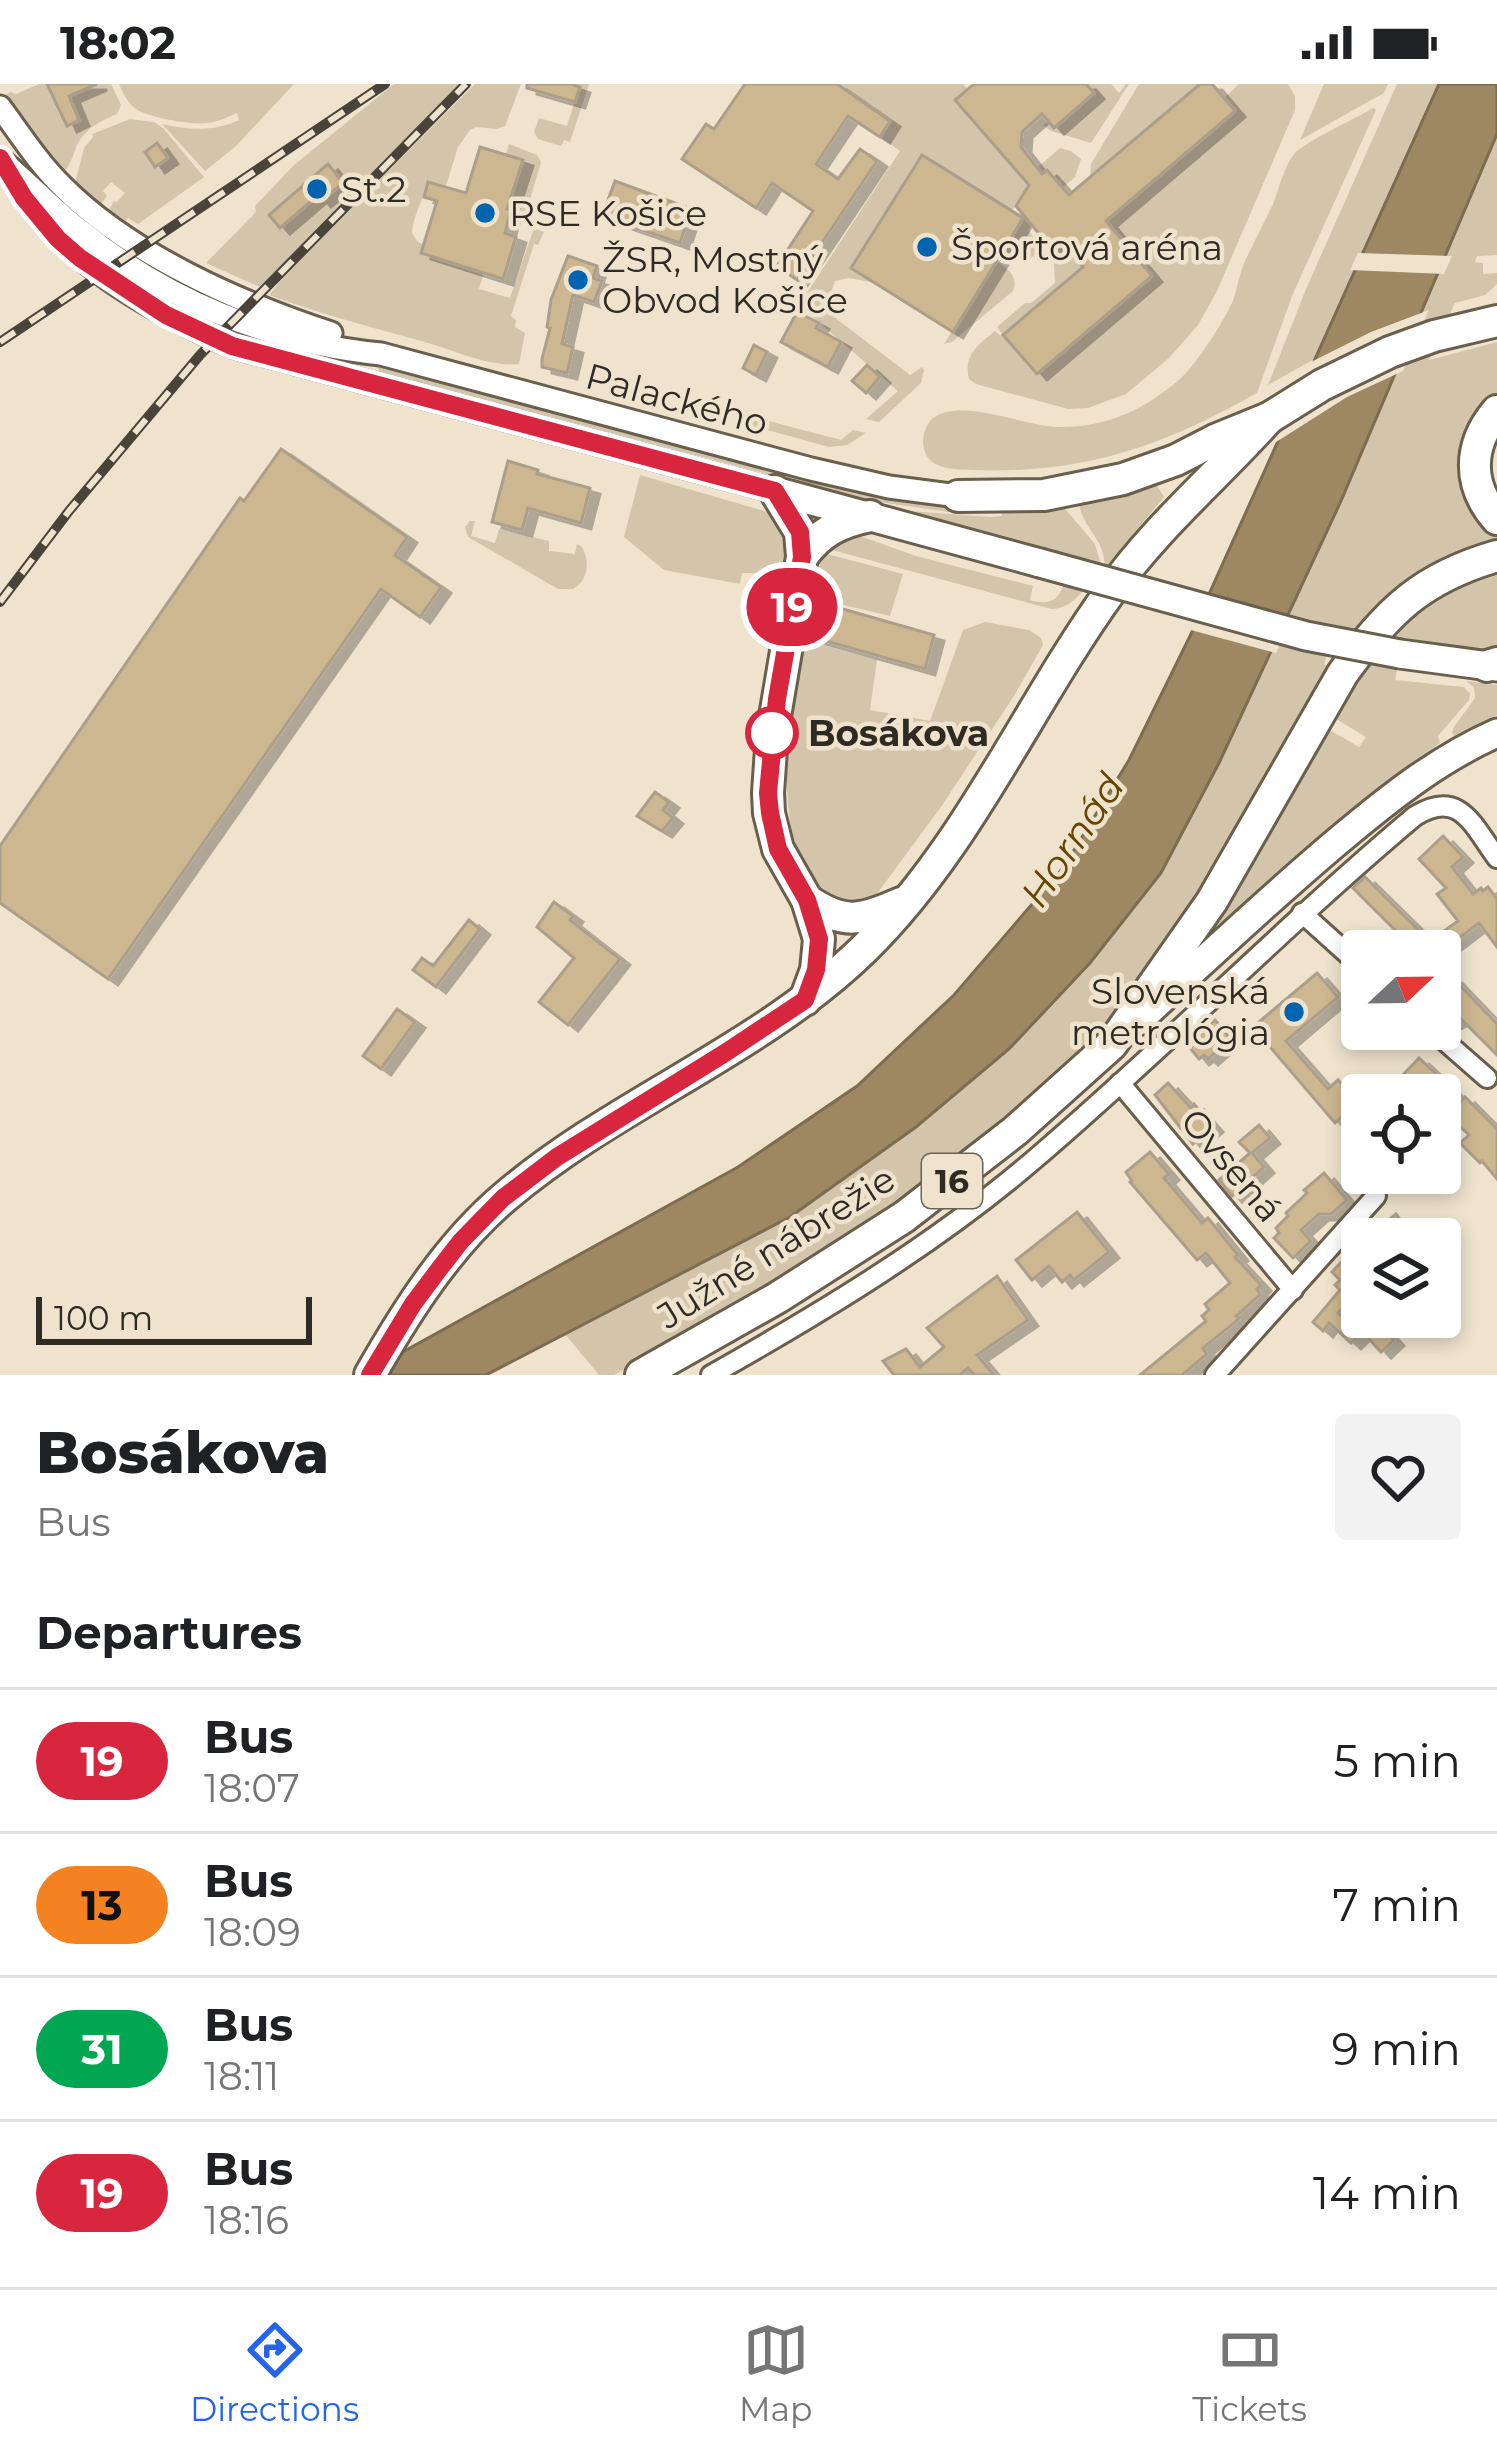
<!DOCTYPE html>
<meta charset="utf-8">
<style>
:root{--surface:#fff;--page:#f2f2f2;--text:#202124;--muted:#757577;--line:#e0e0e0;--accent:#2563eb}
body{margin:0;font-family:Montserrat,sans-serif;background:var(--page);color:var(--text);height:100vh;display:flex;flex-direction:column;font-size:45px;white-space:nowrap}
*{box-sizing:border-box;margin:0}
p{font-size:39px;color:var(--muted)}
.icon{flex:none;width:66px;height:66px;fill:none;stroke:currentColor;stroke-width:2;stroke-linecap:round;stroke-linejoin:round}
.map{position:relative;height:1291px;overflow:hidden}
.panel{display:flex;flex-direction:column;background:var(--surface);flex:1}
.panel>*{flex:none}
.badge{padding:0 24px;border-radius:39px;font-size:42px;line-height:78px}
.needle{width:78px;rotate:68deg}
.controls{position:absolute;left:1341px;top:846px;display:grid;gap:24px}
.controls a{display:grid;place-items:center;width:120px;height:120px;border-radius:12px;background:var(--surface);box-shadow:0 6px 18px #0003;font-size:60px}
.scale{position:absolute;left:36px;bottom:30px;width:276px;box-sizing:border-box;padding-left:12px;border:6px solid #2f2a22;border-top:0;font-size:33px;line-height:42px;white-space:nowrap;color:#2f2a22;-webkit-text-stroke:9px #efe3cd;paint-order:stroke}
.map>.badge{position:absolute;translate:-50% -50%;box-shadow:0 0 0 6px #fff}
h2{padding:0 36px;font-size:45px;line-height:108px}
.round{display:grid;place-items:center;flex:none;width:126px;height:126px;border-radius:12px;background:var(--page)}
.headline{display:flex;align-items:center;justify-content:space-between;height:204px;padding:0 36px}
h1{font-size:57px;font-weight:800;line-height:90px}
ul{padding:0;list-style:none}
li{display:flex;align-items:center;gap:36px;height:144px;padding:0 36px;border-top:3px solid var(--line)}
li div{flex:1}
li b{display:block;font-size:45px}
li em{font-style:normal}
li .badge{min-width:132px;font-weight:700;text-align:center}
.status{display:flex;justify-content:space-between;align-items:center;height:84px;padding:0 60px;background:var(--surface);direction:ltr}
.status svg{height:33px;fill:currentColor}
.menu{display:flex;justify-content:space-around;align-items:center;height:168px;border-top:3px solid var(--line);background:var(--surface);font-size:33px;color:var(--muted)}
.menu a{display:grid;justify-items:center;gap:6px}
.menu .active{color:var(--accent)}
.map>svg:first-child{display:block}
</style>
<div class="status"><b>18:02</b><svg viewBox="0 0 49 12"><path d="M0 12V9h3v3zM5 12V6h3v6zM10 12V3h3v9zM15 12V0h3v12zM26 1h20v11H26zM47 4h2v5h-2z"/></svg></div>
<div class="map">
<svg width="1497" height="1291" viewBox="0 0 1497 1291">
<defs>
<filter id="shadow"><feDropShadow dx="10" dy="6" stdDeviation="0" flood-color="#0004"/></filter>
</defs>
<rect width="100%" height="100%" fill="#efe3cd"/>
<g fill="#d3c5ac">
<path d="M39,0H46L49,3L67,42L79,36L69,12L97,0H111L121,21L117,30C100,37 86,44 77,61C73,71 71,80 64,88L3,12L11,8L16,10Z"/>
<path d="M119,0H294L236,62L205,87L162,40C190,46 213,48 239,36L237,29C228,33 218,38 207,39C191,41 150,34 136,25C128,20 123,9 119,0Z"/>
<polygon points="394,0 462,0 260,203 206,179 256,128 255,122 294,81"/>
<path d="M475,0H521L505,42L497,45L476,43L470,46L458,63L441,118L428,99C423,116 413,131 412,149L418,158L484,188L479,205L510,214L534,144L544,148L538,161L534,160L511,232L516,236L515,243L525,249L519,280C492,283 460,269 435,261C379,245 323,231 269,211L290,185Z"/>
<polygon points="571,0 589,0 570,58 564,56 561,62 538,55 534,48 539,34 567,42 579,3"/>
<polygon points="837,0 963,0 968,5 956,17 1029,101 1012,127 922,71 852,184 872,198 848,194 835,197 825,226 910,291 922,283 924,286 921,299 879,338 866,335 898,307 799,221 900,67 880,53 889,37"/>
<polygon points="1086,0 1111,0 1119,9 1126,0 1129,0 1091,59 1051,47 1043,41 1048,38 1054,43 1093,9"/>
<polygon points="1139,0 1200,0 1118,69 1117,78 1113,73 1090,92 1091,80"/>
<path d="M1239,0H1288L1295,12V26L1217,207L1198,241L1169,274L1126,310L1088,324L1068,325L976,300L969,295C963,271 978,261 995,247L1001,252L1002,250L997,243L1025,219H1031L1055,199L1053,161L1059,157H1064L1072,168L1091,176L1003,250L1037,290L1152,192L1119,152L1097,145L1235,27L1224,14Z"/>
<polygon points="1324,0 1388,0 1384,9 1300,56"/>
<polygon points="1397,0 1438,0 1318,273 1268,301 1306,205"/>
<path d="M1373,24L1376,26L1292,212L1257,309C1161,363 1084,390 972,386C952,385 925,386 923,359C923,350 926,340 933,334C960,313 1025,342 1057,343C1105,344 1145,326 1181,294C1195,282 1230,229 1235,211C1238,200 1240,188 1245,177C1254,158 1264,139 1273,120C1279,105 1284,82 1294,70C1304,58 1357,34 1373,24Z"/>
<polygon points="130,35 154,38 163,44 204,93 138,140 128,134 126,137 109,126 114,117 117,118 125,109 111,98 103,107 107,112 101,120 75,99 84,64 93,53 92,50"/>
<polygon points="1497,50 1497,171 1477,172 1475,178 1483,179 1483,190 1497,189 1497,200 1485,211 1455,219 1429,276 1497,258 1497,310 1487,320 1472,424 1484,442 1497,450 1497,460 1358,549 1334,544 1324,581 1336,584 1225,780 1113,937 1068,984 937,1094 801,1186 614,1291 599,1291 564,1249 790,1133 916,1043 1009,965 1090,879 1161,789 1219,679 1341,417"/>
<polygon points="509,60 537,71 541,78 524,136 510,131 507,125 523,76 506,70"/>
<polygon points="1060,64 1071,67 1081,75 1075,93 1061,105 1047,86 1042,90 1037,84"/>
<polygon points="1028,125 1041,134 1028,146 1037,157 1037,169 1028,177 1016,170 1010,176 1000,170"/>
<path d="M996,177C1007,184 1019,192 1013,207L952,258L944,260Z"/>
<path d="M381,281L868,411L972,425L1061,420L1095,460L1100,477C1090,498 1076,525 1051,525L832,466L830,462L850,452H860L916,472L1033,502L1030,516C1064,526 1063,500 1070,475L896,426L991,433L1002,432V429L949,428L865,416L380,288L377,282Z"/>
<polygon points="738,329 841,356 853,346 866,349 847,361 829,363 735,337"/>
<path d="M640,391L771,429C791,443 798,473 772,486C763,490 752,489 742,489L740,500L664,486L624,453Z"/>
<path d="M1155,398L1164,413L1104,485C1108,457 1081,444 1079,418Z"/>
<path d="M470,437H475L471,452L495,459L499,445L549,457V467L575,470L577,460L581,462C591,476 588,497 573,505H558L468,453L465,443Z"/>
<path d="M827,470L903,490L890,532L818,515L811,558L877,576L870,626L930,637L963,546L985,538L1029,546L1041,554L1043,561L1014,612L941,723L876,811C860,822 840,823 825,810C752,747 804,559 818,476Z"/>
<path d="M1497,491V565L1403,558L1395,596L1464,603L1470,610L1469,616L1438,652L1440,659L1370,710L1191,872L1328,645L1359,663L1366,653L1336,635L1333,627C1382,557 1411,516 1497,491Z"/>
<polygon points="1466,597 1497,601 1497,631 1454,652 1452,648 1454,643 1475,614 1474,603"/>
</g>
<polygon fill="#9e8864" stroke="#7d6c50" stroke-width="3" points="1439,0 1497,0 1497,50 1341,417 1219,679 1161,789 1090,879 1009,965 916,1043 790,1133 486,1291 361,1291 738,1083 857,1002 954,911 1063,784 1129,676 1191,550"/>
<g fill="#efe3cd">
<polygon points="1358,169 1452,172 1444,190 1350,186"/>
<polygon points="1429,226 1403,287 1347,313 1273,360 1309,279 1371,248"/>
<polygon points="1203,510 1292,534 1276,569 1187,545"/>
</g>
<g fill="#cdb790" stroke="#ab9f8b" stroke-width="3" filter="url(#shadow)">
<polygon points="47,0 97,0 69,12 79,36 67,42"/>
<polygon points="527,0 571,0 580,3 575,18 527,4"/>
<polygon points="745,0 837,0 890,37 880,53 848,32 816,80 838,95 860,65 877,77 797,196 777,182 813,127 772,99 756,124 682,75 706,40 714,45"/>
<polygon points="974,0 1086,0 1094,9 1054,44 1042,30 1022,48 1021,63 1042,90 1047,86 1069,111 1200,0 1212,0 1235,27 1106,137 1152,192 1037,290 1003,251 1083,183 1064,157 1062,159 1059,157 1050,163 1016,122 1029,101 955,16"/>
<polygon points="157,59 168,74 155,83 145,68"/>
<polygon points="480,63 523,76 507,125 511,126 505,149 516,153 503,195 421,169 437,117 424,113 428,98 466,109"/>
<polygon points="922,71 1023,134 953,248 851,184"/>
<polygon points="328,80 343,99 321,117 317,112 280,144 269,131"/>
<polygon points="615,97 691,125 680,159 602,132"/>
<polygon points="568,172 597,182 593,194 602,197 594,218 573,211 562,260 573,263 567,289 542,283 542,275 550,244 547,243 551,216"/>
<polygon points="797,228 819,239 816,244 841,258 828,283 781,258"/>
<polygon points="754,261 767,268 756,291 743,284"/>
<polygon points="867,281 880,293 866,309 852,297"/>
<polygon points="281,365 407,453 395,471 441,503 420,533 381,505 108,895 0,819 0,762 240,414 244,417"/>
<polygon points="508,377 538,386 537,390 590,404 581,439 528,424 522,446 492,438"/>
<polygon points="822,519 934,551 925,585 812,553"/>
<polygon points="655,708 669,718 663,726 673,734 662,747 637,732"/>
<polygon points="1443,752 1463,773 1452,783 1473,810 1481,804 1483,807 1488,803 1497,815 1497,863 1479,839 1442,867 1412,867 1396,851 1398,849 1353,804 1365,793 1430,857 1458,837 1437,810 1446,804 1419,775"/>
<polygon points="554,818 573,832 570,836 620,875 568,941 539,918 574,874 537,843"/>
<polygon points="469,836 480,845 436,903 413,886 422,874 433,882"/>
<polygon points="1317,889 1338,913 1286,957 1328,1005 1338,996 1358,1019 1335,1039 1253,943"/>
<polygon points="1452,893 1497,940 1497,971 1460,934 1449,940 1440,930 1440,904"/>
<polygon points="397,925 415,938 381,985 363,972"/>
<polygon points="1215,936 1231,955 1208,975 1204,971 1199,975 1190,964 1195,960 1191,956"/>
<polygon points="1419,974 1436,990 1457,1011 1411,1011 1397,997"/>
<polygon points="1168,999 1191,1024 1194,1020 1213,1042 1193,1060 1155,1011"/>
<polygon points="1465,1013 1497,1045 1497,1095 1482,1077 1480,1079 1460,1059 1469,1051 1448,1031"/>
<polygon points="1259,1041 1270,1054 1252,1069 1264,1083 1232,1112 1219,1096 1250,1069 1239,1058"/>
<polygon points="1150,1068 1169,1090 1164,1094 1202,1139 1208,1134 1238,1171 1235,1173 1261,1201 1257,1205 1260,1211 1236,1232 1239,1235 1203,1264 1207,1270 1182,1291 1140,1291 1206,1237 1202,1232 1209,1226 1205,1220 1230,1199 1206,1169 1197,1176 1130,1098 1132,1097 1126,1088"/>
<polygon points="1324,1089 1347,1116 1331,1130 1319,1130 1301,1146 1311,1157 1293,1174 1274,1154 1279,1149 1276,1144 1288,1132 1286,1129 1307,1109 1304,1106"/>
<polygon points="1077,1128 1109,1168 1074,1196 1070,1191 1062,1198 1049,1182 1032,1196 1016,1176"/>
<polygon points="1396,1130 1414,1155 1358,1155 1390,1135"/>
<polygon points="1362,1156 1362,1203 1338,1229 1360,1250 1351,1259 1329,1239 1323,1247 1313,1238 1340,1206 1335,1201 1340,1196 1332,1188"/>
<polygon points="997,1192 1028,1236 977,1271 994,1291 974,1291 968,1284 960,1291 894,1291 883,1277 906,1265 920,1283 944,1263 927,1244"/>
<polygon points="1375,1235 1394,1256 1381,1268 1362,1247"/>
</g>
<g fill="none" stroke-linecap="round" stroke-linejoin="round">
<g stroke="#6a5f4c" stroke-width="24">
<g id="minor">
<polyline points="1302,829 1362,883"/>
<polyline points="1431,945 1487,994"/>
<polyline points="1120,999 1293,1206"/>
<path d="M711,1291C824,1227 937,1159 1036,1074C1166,963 1284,842 1415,732C1460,704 1473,742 1497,774"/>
<polyline points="1215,1291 1376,1112"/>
</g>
</g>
<g stroke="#6a5f4c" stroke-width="27">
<g id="tertiary">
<path d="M0,23C20,50 39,80 63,103C131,171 240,219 331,249"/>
<path d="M1,76C27,98 51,123 77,144C164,215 269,259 381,270L811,385L889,403L958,412"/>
<path d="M12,93C61,177 146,224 232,262L775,407"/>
</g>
</g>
<g stroke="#6a5f4c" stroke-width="33">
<g id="primary">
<polyline points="775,407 1040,479"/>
<polyline points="1400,570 1497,583"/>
<path d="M1138,937C1206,875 1273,811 1344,752C1392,712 1440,674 1497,649"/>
</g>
</g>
<g stroke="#6a5f4c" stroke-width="36">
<g id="trunk">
<path d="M1497,327C1468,361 1467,401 1497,435"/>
<polyline points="775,407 800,448 802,473 772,650 768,709 769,729 778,765 807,816 819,855 816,886 805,916"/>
<polyline points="958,412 1044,411 1123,395 1176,376 1215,356 1269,334 1322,301 1390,268 1434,252 1497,237"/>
<path d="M802,473C820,448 840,438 870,432"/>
<polyline points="1487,582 1497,579"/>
<path d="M807,816C845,842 861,836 901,819"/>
<path d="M370,1291C407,1226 449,1160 506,1112C617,1018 759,967 864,865C968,763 1026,625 1110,508C1156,443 1216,393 1269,334"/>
<path d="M641,1291L777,1214L904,1133L1015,1047L1112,960L1212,817L1343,589C1388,527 1421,494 1497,472"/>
</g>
</g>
<use href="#minor" stroke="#fff" stroke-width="18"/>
<use href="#tertiary" stroke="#fff" stroke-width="21"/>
<use href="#primary" stroke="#fff" stroke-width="27"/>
<use href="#trunk" stroke="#fff" stroke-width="30"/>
<g stroke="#494339" stroke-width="10">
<g id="rail">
<polyline points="0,258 385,0"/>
<polyline points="0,518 69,427 200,271 466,0"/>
</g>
</g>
<use href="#rail" stroke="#efe3cd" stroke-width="6" stroke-dasharray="18" stroke-linecap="butt"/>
<g stroke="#6a5f4c" stroke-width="33" stroke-linecap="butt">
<polyline id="primary-bridge" points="1040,479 1306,552 1400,570"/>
</g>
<use href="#primary-bridge" stroke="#fff" stroke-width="27"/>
</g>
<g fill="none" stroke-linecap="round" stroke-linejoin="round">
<g stroke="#fff" stroke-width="27">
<polyline id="line" points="0,74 24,114 58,155 80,174 166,231 232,262 775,407 800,448 802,473 777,615 768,709 770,729 778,765 807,816 819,855 816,886 805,916 725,969 557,1073 503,1114 461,1157 440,1184 413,1220 370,1291"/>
</g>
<use href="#line" stroke="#d7263d" stroke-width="18"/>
</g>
<g fill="#0064b0" stroke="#efe3cd" stroke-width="4.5">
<circle cx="317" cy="105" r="12"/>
<circle cx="485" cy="129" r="12"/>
<circle cx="927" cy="163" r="12"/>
<circle cx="578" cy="196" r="12"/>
<circle cx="1294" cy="928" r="12"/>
</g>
<circle fill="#fff" stroke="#d7263d" stroke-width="6" cx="772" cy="649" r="24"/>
<g text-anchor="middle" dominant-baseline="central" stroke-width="9" stroke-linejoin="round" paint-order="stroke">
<rect fill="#efe3cd" stroke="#696255" stroke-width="3" x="922" y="1070" width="60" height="54" rx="9"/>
<g font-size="33" font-weight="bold" fill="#2f2a22">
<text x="952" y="1097">16</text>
</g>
<g font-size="36" fill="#2f2a22" stroke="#efe3cd" text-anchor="start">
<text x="341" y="105">St.2</text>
<text x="509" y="129">RSE Košice</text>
<text x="951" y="163">Športová aréna</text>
<text x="602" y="175">ŽSR, Mostný<tspan x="602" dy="41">Obvod Košice</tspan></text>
<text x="1270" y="907" text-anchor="end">Slovenská<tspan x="1270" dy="41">metrológia</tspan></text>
</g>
<g font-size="36" fill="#2f2a22" stroke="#efe3cd">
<text transform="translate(677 315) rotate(15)">Palackého</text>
<text transform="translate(1232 1081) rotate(50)">Ovsená</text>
<text transform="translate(776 1163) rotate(-32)">Južné nábrežie</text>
</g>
<g font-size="36" font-weight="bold" fill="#2f2a22" stroke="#efe3cd" text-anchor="start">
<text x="808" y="649">Bosákova</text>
</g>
<g font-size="39" font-style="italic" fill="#654600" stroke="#efe3cd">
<text transform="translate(1072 756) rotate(-56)">Hornád</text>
</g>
</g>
</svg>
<div class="controls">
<a><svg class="needle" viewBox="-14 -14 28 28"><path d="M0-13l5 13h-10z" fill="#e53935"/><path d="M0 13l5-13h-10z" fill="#757577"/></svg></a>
<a><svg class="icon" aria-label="locate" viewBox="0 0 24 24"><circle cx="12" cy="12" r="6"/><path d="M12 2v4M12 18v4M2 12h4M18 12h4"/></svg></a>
<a><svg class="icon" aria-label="layers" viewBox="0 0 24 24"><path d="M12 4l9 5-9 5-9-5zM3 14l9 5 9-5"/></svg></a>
</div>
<div class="scale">100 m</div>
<b class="badge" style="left:792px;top:523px;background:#d7263d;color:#fff">19</b>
</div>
<section class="panel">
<div class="headline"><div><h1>Bosákova</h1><p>Bus</p></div><a class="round"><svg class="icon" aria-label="heart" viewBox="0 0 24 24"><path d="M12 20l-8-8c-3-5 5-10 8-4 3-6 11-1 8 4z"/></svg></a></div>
<h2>Departures</h2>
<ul>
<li><span class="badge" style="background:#d7263d;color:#fff">19</span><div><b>Bus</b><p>18:07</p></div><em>5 min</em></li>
<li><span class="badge" style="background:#f58220;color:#111">13</span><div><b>Bus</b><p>18:09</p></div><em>7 min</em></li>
<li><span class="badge" style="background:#00a651;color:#fff">31</span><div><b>Bus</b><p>18:11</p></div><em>9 min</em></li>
<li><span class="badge" style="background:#d7263d;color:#fff">19</span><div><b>Bus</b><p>18:16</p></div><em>14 min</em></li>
</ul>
</section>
<nav class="menu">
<a class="active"><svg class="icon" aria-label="directions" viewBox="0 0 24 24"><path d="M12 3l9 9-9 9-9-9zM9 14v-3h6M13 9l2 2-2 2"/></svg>Directions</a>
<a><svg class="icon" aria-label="map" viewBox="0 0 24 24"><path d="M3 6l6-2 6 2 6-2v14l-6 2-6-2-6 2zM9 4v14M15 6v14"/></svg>Map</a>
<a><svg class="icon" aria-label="tickets" viewBox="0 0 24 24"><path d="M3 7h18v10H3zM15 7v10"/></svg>Tickets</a>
</nav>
